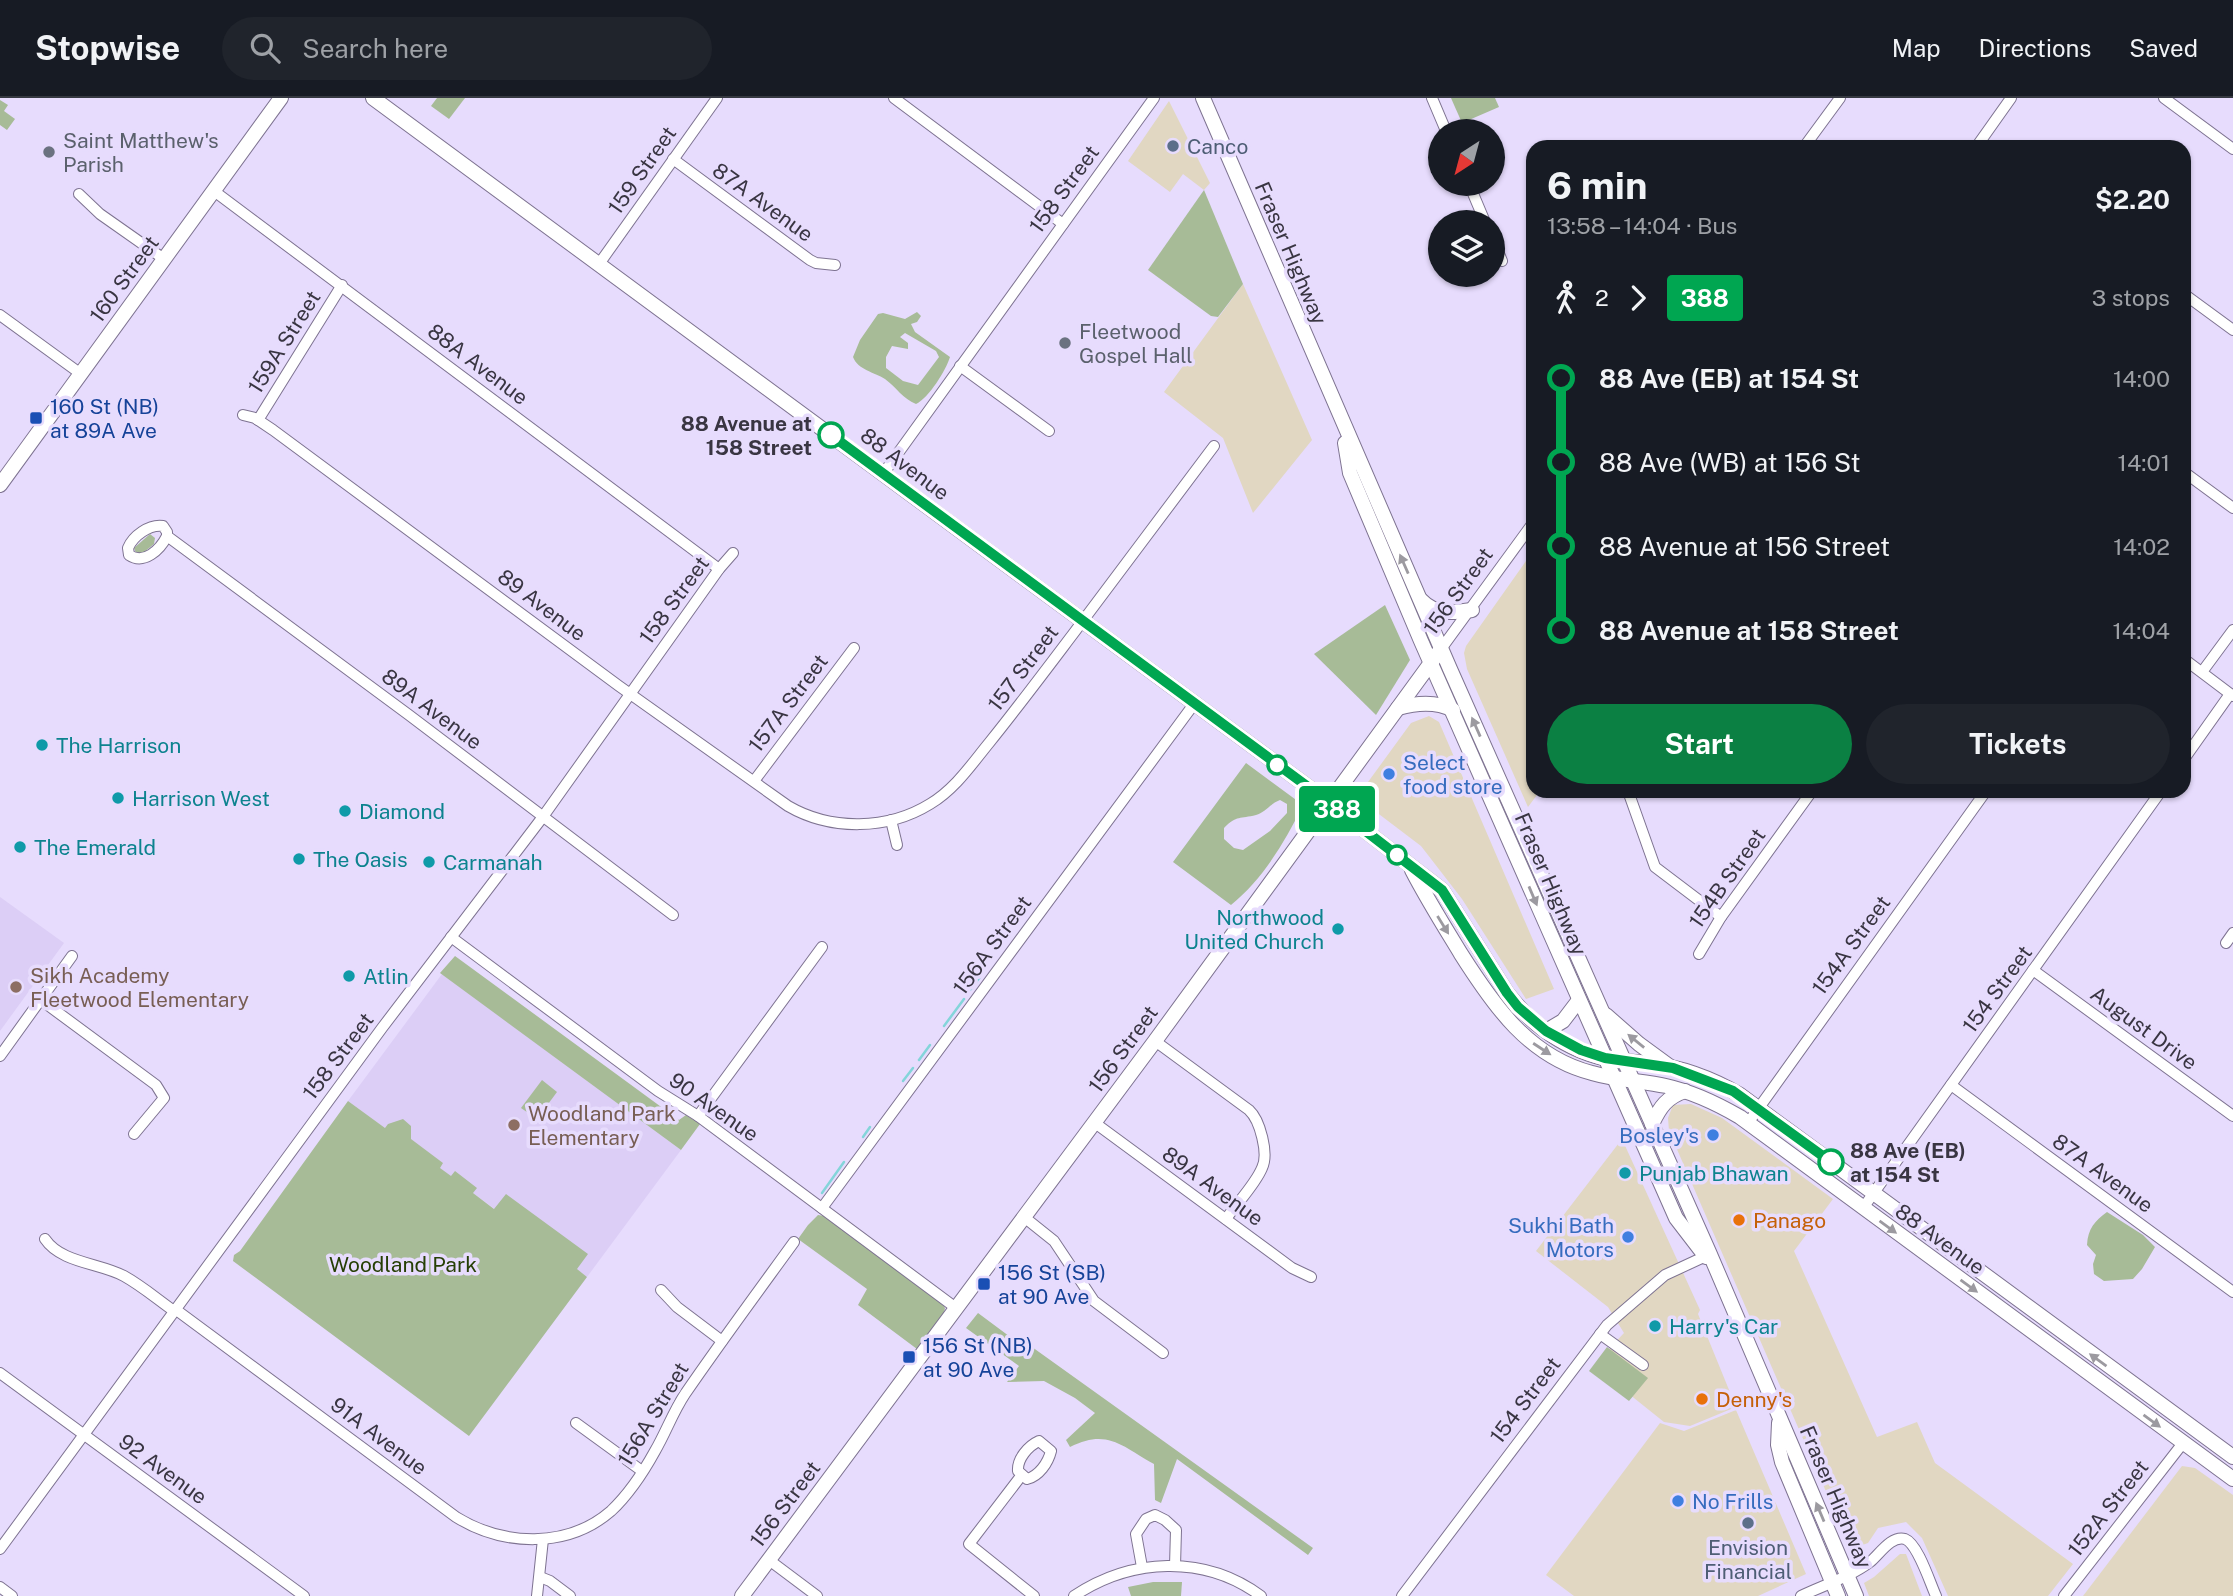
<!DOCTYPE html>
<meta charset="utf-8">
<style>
:root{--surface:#171b24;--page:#20242c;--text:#f1f3f6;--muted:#9ea1a6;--line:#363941;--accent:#0b8043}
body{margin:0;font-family:"Public Sans",sans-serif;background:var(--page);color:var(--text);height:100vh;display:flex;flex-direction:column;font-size:26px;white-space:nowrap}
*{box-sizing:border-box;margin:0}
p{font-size:23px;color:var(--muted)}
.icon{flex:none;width:38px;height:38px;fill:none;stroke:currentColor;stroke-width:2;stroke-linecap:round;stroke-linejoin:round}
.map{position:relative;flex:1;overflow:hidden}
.side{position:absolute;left:1526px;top:42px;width:665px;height:658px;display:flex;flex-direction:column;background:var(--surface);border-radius:21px;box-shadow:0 2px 5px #0004}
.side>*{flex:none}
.badge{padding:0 14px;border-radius:5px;font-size:24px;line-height:46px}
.needle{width:46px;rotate:216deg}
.tools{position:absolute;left:1428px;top:21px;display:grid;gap:14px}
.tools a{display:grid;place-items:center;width:77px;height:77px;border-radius:50%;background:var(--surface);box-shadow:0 2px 5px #0004;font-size:35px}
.map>.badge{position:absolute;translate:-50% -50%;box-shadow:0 0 0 4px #fff}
.legs{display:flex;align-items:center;gap:10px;height:77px;padding:0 21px;font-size:23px}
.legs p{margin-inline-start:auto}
.head{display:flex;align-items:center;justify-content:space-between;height:119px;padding:0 21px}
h1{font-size:38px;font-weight:700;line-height:52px}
.cta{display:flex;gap:14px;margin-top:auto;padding:14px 21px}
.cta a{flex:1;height:80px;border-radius:42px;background:var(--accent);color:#fff;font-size:28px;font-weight:700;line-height:80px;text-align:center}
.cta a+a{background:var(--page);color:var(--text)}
ul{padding:0 21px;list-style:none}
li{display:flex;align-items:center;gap:24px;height:84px;font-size:26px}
li i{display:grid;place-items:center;width:10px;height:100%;margin:0 9px;background:currentColor}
li i::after{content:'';width:18px;height:18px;margin:-9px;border:5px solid;border-radius:50%;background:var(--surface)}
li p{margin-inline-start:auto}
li:first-child i{background:linear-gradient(#0000 50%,currentColor 0)}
li:last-child i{background:linear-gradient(currentColor 50%,#0000 0)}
header{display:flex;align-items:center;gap:42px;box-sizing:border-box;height:98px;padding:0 35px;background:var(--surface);border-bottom:2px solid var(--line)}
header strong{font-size:33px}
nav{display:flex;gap:38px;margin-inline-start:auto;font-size:24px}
.search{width:490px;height:63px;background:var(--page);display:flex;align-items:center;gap:18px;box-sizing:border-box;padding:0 24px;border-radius:38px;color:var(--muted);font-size:26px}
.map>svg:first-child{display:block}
</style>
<header>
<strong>Stopwise</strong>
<div class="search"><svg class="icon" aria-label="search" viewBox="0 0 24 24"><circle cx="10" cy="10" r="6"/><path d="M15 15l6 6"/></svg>Search here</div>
<nav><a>Map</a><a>Directions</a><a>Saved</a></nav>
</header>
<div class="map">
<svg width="2233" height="1498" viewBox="0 0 2233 1498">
<rect width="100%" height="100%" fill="#e7dcfd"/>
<g fill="#e1d7c2">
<polygon points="1169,3 1210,85 1204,92 1183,76 1170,94 1128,63"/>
<polygon points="1243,186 1312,342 1253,415 1223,340 1164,294"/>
<polygon points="1533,453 1533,693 1540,693 1528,709 1467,571 1464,555 1466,548"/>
<polygon points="1429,618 1439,624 1554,891 1526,901 1462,801 1421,748 1363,704 1360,695 1411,625"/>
<polygon points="1691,1006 1722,1020 1833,1101 1794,1153 1877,1339 1917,1324 1935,1365 2073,1466 2048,1498 1948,1498 1922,1440 1906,1424 1878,1430 1868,1445 1851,1451 1669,1033 1668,1020 1673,1007"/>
<polygon points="1622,1041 1700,1212 1698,1216 1736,1309 1690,1328 1664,1324 1629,1296 1608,1252 1624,1235 1608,1209 1536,1153"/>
<polygon points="1736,1312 1806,1476 1758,1498 1574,1498 1546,1477 1660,1325 1684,1333"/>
<polygon points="2182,1368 2195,1370 2233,1397 2233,1498 2083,1498"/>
<polygon points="1900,1456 1906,1456 1922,1498 1869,1498 1864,1485 1874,1479"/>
</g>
<g fill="#dccef6">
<polygon points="0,799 64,845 0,933"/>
<polygon points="442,876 681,1052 587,1179 348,1003"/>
</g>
<g fill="#a7bb97" fill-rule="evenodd">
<polygon points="437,0 465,0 449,21 431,8"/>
<polygon points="1451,0 1495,0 1499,9 1462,25"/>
<polygon points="0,2 8,7 4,13 15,21 7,32 0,27"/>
<polygon points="1204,92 1243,186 1218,219 1211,218 1148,172"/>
<path d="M917,214L921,218L917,224L911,226L915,234L950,259C946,272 929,300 916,306C903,301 896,289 885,281C874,274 858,272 853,259L860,242L878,216L883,215L905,221ZM905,235L936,253L939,259L918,287L903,283L886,270V259L892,248L908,251V245L900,239Z"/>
<polygon points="150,436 155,440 154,446 143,455 136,455 134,450"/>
<polygon points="1385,507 1410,562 1376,617 1314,556"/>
<path d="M1246,665L1303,707C1285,744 1263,781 1231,807L1173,764ZM1280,702L1287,706V715L1270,733L1243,752L1234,750L1224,741V730C1237,717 1240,721 1256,717C1265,715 1271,705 1280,702Z"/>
<polygon points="455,858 679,1022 686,1017 700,1026 681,1052 440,875"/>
<polygon points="542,982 557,994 537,1021 521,1010"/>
<polygon points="348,1003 385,1030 388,1026 403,1021 411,1028 411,1041 443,1065 440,1070 451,1078 455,1073 477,1090 473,1095 494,1111 506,1096 588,1156 577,1171 587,1179 469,1338 233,1163 234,1157 240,1153"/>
<path d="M2107,1114L2143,1137L2155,1149L2142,1171L2133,1181L2104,1183L2094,1176L2093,1166L2096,1157L2087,1147C2088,1130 2095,1123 2107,1114Z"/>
<polygon points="818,1117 825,1118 942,1205 945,1210 944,1215 917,1251 858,1207 867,1191 798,1141 808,1127"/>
<path d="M978,1215L1029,1253L1032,1249L1313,1450L1308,1457L1177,1361L1161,1405L1155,1402L1154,1366C1122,1348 1107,1330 1070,1349L1066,1342L1095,1315L1075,1300L1044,1283L1007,1284L1019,1268L966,1230Z"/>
<polygon points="1607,1249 1648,1280 1629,1303 1589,1273"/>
<polygon points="1153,1484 1182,1484 1181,1498 1131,1498 1128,1489"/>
</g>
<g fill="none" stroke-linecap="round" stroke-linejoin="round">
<g stroke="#84d5da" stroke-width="2.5">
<polyline points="970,892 980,879"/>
<polyline points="944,928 964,901"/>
<polyline points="919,962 930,947"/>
<polyline points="903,983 913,970"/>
<polyline points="863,1039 870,1029"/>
<polyline points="822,1095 844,1064"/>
</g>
<g stroke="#7e7391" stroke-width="12">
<g id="minor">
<polyline points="894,0 1063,126"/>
<polyline points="1432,0 1446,33"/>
<polyline points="2164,0 2233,51"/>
<polyline points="1804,49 1840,0"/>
<polyline points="1979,49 1977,48 2011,0"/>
<polyline points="673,61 810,162 816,165 835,167"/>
<polyline points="1469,86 1485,124"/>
<polyline points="214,93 719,471"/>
<polyline points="79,96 100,116 164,161"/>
<polyline points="1493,141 1502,163"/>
<polyline points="599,166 717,0"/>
<polyline points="2184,196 2233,232"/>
<polyline points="0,217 81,276"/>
<polyline points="960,268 1049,333"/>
<path d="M243,317L255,320L273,332L619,588L788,708C831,733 888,732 930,706C955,691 971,667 989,645C1018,609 1045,573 1073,536C1120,473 1167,411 1214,348"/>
<polyline points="258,322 342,187"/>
<polyline points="2184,374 2233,410"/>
<polyline points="883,376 1154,0"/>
<path d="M167,438C160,452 144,467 129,457L128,450C133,438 149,426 163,428L167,434V438L409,617L673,817"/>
<polyline points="1441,551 1533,425"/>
<polyline points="2184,561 2233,598"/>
<polyline points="2202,574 2233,532"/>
<polyline points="2184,661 2230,596"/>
<polyline points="754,683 854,550"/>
<polyline points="1628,693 1655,769 1721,819"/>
<polyline points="891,722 897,747"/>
<polyline points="451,839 658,993 698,1018 956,1210"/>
<polyline points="2226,845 2233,835"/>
<polyline points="1699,856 1721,819 1812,693"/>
<polyline points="2033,872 2233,1018"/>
<polyline points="41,902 156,987 164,1000 134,1036"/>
<path d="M1155,943L1249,1012C1260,1022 1269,1056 1262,1070C1255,1087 1236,1106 1226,1121"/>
<polyline points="0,958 72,858"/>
<polyline points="1951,987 2233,1194"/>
<polyline points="698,1018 822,849"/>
<polyline points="1095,1025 1292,1170 1311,1179"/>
<polyline points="1748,1025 1986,693"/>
<polyline points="822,1110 1194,606"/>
<polyline points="1863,1110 2161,693"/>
<polyline points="1024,1119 1054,1143 1094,1203 1163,1255"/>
<path d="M45,1141C61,1165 100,1165 124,1178C142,1188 157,1201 174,1213"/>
<polyline points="661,1192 677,1209 722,1243"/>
<path d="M175,1211L456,1419C503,1448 567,1451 611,1413C628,1397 644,1373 655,1353C666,1334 673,1314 685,1296C720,1245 757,1195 794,1144"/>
<polyline points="1600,1236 1643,1267"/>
<polyline points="0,1275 304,1498"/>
<polyline points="576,1325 642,1373"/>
<path d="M1039,1343L1051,1353C1048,1365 1039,1378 1027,1381L1018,1373C1017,1361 1028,1348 1039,1343Z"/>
<polyline points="1021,1378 969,1446 1034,1498"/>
<polyline points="0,1451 382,930 542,720 719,471 733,455"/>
<polyline points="769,1462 817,1498"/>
<polyline points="1142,1469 1136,1436 1146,1421 1155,1417 1165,1422 1176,1432 1175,1468"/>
<polyline points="540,1479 550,1483 570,1498"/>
<polyline points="0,1489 12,1498"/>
<polyline points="537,1498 543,1441"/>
<path d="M1074,1498C1131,1460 1204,1456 1261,1498"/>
<polyline points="1402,1498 1607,1227 1665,1177 1706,1158"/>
<path d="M1801,1498C1824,1487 1850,1479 1870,1464C1879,1457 1891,1437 1905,1441C1918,1446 1930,1485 1936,1498"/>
<polyline points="2064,1498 2183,1345"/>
</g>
</g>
<g stroke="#7e7391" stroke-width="16">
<g id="major">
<path d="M373,0L1319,697L1442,792L1507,895C1528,922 1556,944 1589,956C1608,963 1628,963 1648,965C1680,969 1713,981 1740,997L2233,1359"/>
<polyline points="1203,0 1450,571 1709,1154 1856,1498"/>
<polyline points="1345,345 1350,375 1421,543 1676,1120 1706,1159"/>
<polyline points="0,387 281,0"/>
<path d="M1421,502C1435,517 1453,515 1472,512"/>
<path d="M1398,610C1416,605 1436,603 1453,612"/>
<path d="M1412,772C1427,801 1444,828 1461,856C1494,908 1529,959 1592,975C1616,982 1642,983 1666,988C1693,994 1716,1005 1740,1019L2233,1381"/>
<polyline points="1606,917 1639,946 1669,968"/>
<polyline points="1546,933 1563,923 1579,902"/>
<path d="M1652,1026C1660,1009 1667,999 1685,993"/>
<polyline points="1779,1325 1778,1347 1782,1364 1838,1498"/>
<polyline points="742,1498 1155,943 1441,551"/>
</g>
</g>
<use href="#minor" stroke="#fff" stroke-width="10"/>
<use href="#major" stroke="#fff" stroke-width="14"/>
</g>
<defs><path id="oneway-solid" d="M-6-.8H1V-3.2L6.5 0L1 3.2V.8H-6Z" transform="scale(1.75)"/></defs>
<g fill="#9c9aa0">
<use href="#oneway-solid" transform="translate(1404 466) rotate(-114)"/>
<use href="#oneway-solid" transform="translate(1476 629) rotate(-114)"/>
<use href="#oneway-solid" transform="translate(1533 798) rotate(67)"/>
<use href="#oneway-solid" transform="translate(1443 827) rotate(58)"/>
<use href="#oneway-solid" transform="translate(1636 943) rotate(-141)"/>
<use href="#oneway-solid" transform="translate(1542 951) rotate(33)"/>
<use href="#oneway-solid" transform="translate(1888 1129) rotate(36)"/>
<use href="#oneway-solid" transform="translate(1969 1188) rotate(36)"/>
<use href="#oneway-solid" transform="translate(2098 1262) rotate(-144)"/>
<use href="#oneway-solid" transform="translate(2152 1323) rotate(36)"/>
<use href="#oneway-solid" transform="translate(1820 1414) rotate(-113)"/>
</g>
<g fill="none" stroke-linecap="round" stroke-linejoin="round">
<g stroke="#fff" stroke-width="16">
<polyline id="line-1" points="831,337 1319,697 1442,792 1507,895 1518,909 1546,933 1581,952 1605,960 1673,970 1733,993 1831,1064"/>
</g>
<use href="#line-1" stroke="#00a651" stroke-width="10"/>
</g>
<g fill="#5c6f8a" stroke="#e7dcfd" stroke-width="2.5">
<circle cx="1173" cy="48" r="7"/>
<circle cx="1748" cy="1425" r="7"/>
</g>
<g fill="#6b7280" stroke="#e7dcfd" stroke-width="2.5">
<circle cx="49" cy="54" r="7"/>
<circle cx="1065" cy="245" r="7"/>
</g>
<g fill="#1a4fb4" stroke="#e7dcfd" stroke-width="2.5">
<rect x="29" y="313" width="14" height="14" rx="3.5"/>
<rect x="977" y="1179" width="14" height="14" rx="3.5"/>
<rect x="902" y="1252" width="14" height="14" rx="3.5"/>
</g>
<g fill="#fff" stroke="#00a651" stroke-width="3.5">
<circle cx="831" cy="337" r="12"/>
<circle cx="1277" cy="667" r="9"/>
<circle cx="1397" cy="757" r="9"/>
<circle cx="1831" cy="1064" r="12"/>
</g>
<g fill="#0f9aa8" stroke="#e7dcfd" stroke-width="2.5">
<circle cx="42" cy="647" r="7"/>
<circle cx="118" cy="700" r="7"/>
<circle cx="345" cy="713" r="7"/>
<circle cx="20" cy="749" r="7"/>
<circle cx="299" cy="761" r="7"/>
<circle cx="429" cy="764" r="7"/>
<circle cx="1338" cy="831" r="7"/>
<circle cx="349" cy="878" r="7"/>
<circle cx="1625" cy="1075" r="7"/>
<circle cx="1655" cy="1228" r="7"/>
</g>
<g fill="#3f7fe0" stroke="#e7dcfd" stroke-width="2.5">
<circle cx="1389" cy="676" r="7"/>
<circle cx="1713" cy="1037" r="7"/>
<circle cx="1628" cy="1139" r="7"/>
<circle cx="1678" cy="1403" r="7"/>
</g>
<g fill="#8d6e63" stroke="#e7dcfd" stroke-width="2.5">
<circle cx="16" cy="889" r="7"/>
<circle cx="514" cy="1027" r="7"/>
</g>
<g fill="#e8710a" stroke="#e7dcfd" stroke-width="2.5">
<circle cx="1739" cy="1122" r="7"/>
<circle cx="1702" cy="1301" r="7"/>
</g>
<g text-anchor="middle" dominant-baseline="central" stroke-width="7" stroke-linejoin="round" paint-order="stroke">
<g font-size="21" fill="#5b616d" stroke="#e7dcfd" text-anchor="start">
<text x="63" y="42">Saint Matthew's<tspan x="63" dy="24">Parish</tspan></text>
<text x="1079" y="233">Fleetwood<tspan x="1079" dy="24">Gospel Hall</tspan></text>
</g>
<g font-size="21" fill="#4e5e75" stroke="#e7dcfd" text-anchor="start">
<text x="1187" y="48">Canco</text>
<text x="1748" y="1449" text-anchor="middle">Envision<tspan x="1748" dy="24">Financial</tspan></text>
</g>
<g font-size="21" fill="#393542" stroke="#e7dcfd">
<text transform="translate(642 72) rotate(-55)">159 Street</text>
<text transform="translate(1064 91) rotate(-54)">158 Street</text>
<text transform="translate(763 104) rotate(36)">87A Avenue</text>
<text transform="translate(1291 155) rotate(67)">Fraser Highway</text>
<text transform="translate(124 181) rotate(-54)">160 Street</text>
<text transform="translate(284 244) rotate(-58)">159A Street</text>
<text transform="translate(478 266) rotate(37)">88A Avenue</text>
<text transform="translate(905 366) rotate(37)">88 Avenue</text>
<text transform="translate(1458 493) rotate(-54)">156 Street</text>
<text transform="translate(674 502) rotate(-54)">158 Street</text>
<text transform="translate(542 507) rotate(37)">89 Avenue</text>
<text transform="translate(1023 570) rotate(-53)">157 Street</text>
<text transform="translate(788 605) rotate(-53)">157A Street</text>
<text transform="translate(432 611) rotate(37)">89A Avenue</text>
<text transform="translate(1727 780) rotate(-55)">154B Street</text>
<text transform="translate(1551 786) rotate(67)">Fraser Highway</text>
<text transform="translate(992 847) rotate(-54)">156A Street</text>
<text transform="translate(1851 847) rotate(-54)">154A Street</text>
<text transform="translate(1997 891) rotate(-54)">154 Street</text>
<text transform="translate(2144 930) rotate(36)">August Drive</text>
<text transform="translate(1123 951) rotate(-54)">156 Street</text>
<text transform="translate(338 958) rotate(-53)">158 Street</text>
<text transform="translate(714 1009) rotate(35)">90 Avenue</text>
<text transform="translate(2103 1075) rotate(36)">87A Avenue</text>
<text transform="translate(1213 1088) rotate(36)">89A Avenue</text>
<text transform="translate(1940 1141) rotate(36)">88 Avenue</text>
<text transform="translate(1525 1302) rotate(-53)">154 Street</text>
<text transform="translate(653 1316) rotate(-59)">156A Street</text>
<text transform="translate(379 1338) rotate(37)">91A Avenue</text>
<text transform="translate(163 1371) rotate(36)">92 Avenue</text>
<text transform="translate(1836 1399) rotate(67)">Fraser Highway</text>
<text transform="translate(785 1406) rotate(-53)">156 Street</text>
<text transform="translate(2108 1410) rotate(-52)">152A Street</text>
</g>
<g font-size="21" fill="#164399" stroke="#e7dcfd" text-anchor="start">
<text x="50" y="308">160 St (NB)<tspan x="50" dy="24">at 89A Ave</tspan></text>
<text x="998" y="1174">156 St (SB)<tspan x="998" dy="24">at 90 Ave</tspan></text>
<text x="923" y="1247">156 St (NB)<tspan x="923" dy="24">at 90 Ave</tspan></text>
</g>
<g font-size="21" font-weight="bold" fill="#393542" stroke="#e7dcfd" text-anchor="end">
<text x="812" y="325">88 Avenue at<tspan x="812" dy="24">158 Street</tspan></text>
<text x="1850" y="1052" text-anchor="start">88 Ave (EB)<tspan x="1850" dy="24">at 154 St</tspan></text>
</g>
<g font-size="21" fill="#0d838f" stroke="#e7dcfd" text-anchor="start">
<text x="56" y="647">The Harrison</text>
<text x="132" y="700">Harrison West</text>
<text x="359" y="713">Diamond</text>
<text x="34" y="749">The Emerald</text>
<text x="313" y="761">The Oasis</text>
<text x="443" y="764">Carmanah</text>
<text x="1324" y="819" text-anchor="end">Northwood<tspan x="1324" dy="24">United Church</tspan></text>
<text x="363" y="878">Atlin</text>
<text x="1639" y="1075">Punjab Bhawan</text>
<text x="1669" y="1228">Harry's Car</text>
</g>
<g font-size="21" fill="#366cbe" stroke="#e7dcfd" text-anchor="start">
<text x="1403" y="664">Select<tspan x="1403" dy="24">food store</tspan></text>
<text x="1699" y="1037" text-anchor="end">Bosley's</text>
<text x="1614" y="1127" text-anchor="end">Sukhi Bath<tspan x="1614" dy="24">Motors</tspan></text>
<text x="1692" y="1403">No Frills</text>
</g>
<g font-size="21" fill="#785e54" stroke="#e7dcfd" text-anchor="start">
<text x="30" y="877">Sikh Academy<tspan x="30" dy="24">Fleetwood Elementary</tspan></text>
<text x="528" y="1015">Woodland Park<tspan x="528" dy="24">Elementary</tspan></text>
</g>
<g font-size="21" fill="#c56008" stroke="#e7dcfd" text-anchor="start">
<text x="1753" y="1122">Panago</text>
<text x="1716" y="1301">Denny's</text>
</g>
<g font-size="21" fill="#263f05" stroke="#e7dcfd">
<text x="403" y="1166">Woodland Park</text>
</g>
</g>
</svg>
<div class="tools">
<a><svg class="needle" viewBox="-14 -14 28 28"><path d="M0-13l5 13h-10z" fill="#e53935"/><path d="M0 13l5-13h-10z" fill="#9ea1a6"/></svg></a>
<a><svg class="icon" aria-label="layers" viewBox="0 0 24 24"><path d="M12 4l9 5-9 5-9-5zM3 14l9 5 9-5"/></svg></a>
</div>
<b class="badge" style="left:1337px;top:711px;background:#00a651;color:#fff">388</b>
<section class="side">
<div class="head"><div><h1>6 min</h1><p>13:58 – 14:04 · Bus</p></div><b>$2.20</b></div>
<div class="legs"><svg class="icon" aria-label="walk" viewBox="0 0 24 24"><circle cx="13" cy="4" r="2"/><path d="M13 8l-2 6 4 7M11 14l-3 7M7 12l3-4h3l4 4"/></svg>2<svg class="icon" aria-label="forward" viewBox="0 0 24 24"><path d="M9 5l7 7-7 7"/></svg><b class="badge" style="background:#00a651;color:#fff">388</b><p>3 stops</p></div>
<ul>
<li><i style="color:#00a651"></i><b>88 Ave (EB) at 154 St</b><p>14:00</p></li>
<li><i style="color:#00a651"></i><span>88 Ave (WB) at 156 St</span><p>14:01</p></li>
<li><i style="color:#00a651"></i><span>88 Avenue at 156 Street</span><p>14:02</p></li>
<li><i style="color:#00a651"></i><b>88 Avenue at 158 Street</b><p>14:04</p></li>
</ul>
<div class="cta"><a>Start</a><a>Tickets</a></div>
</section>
</div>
